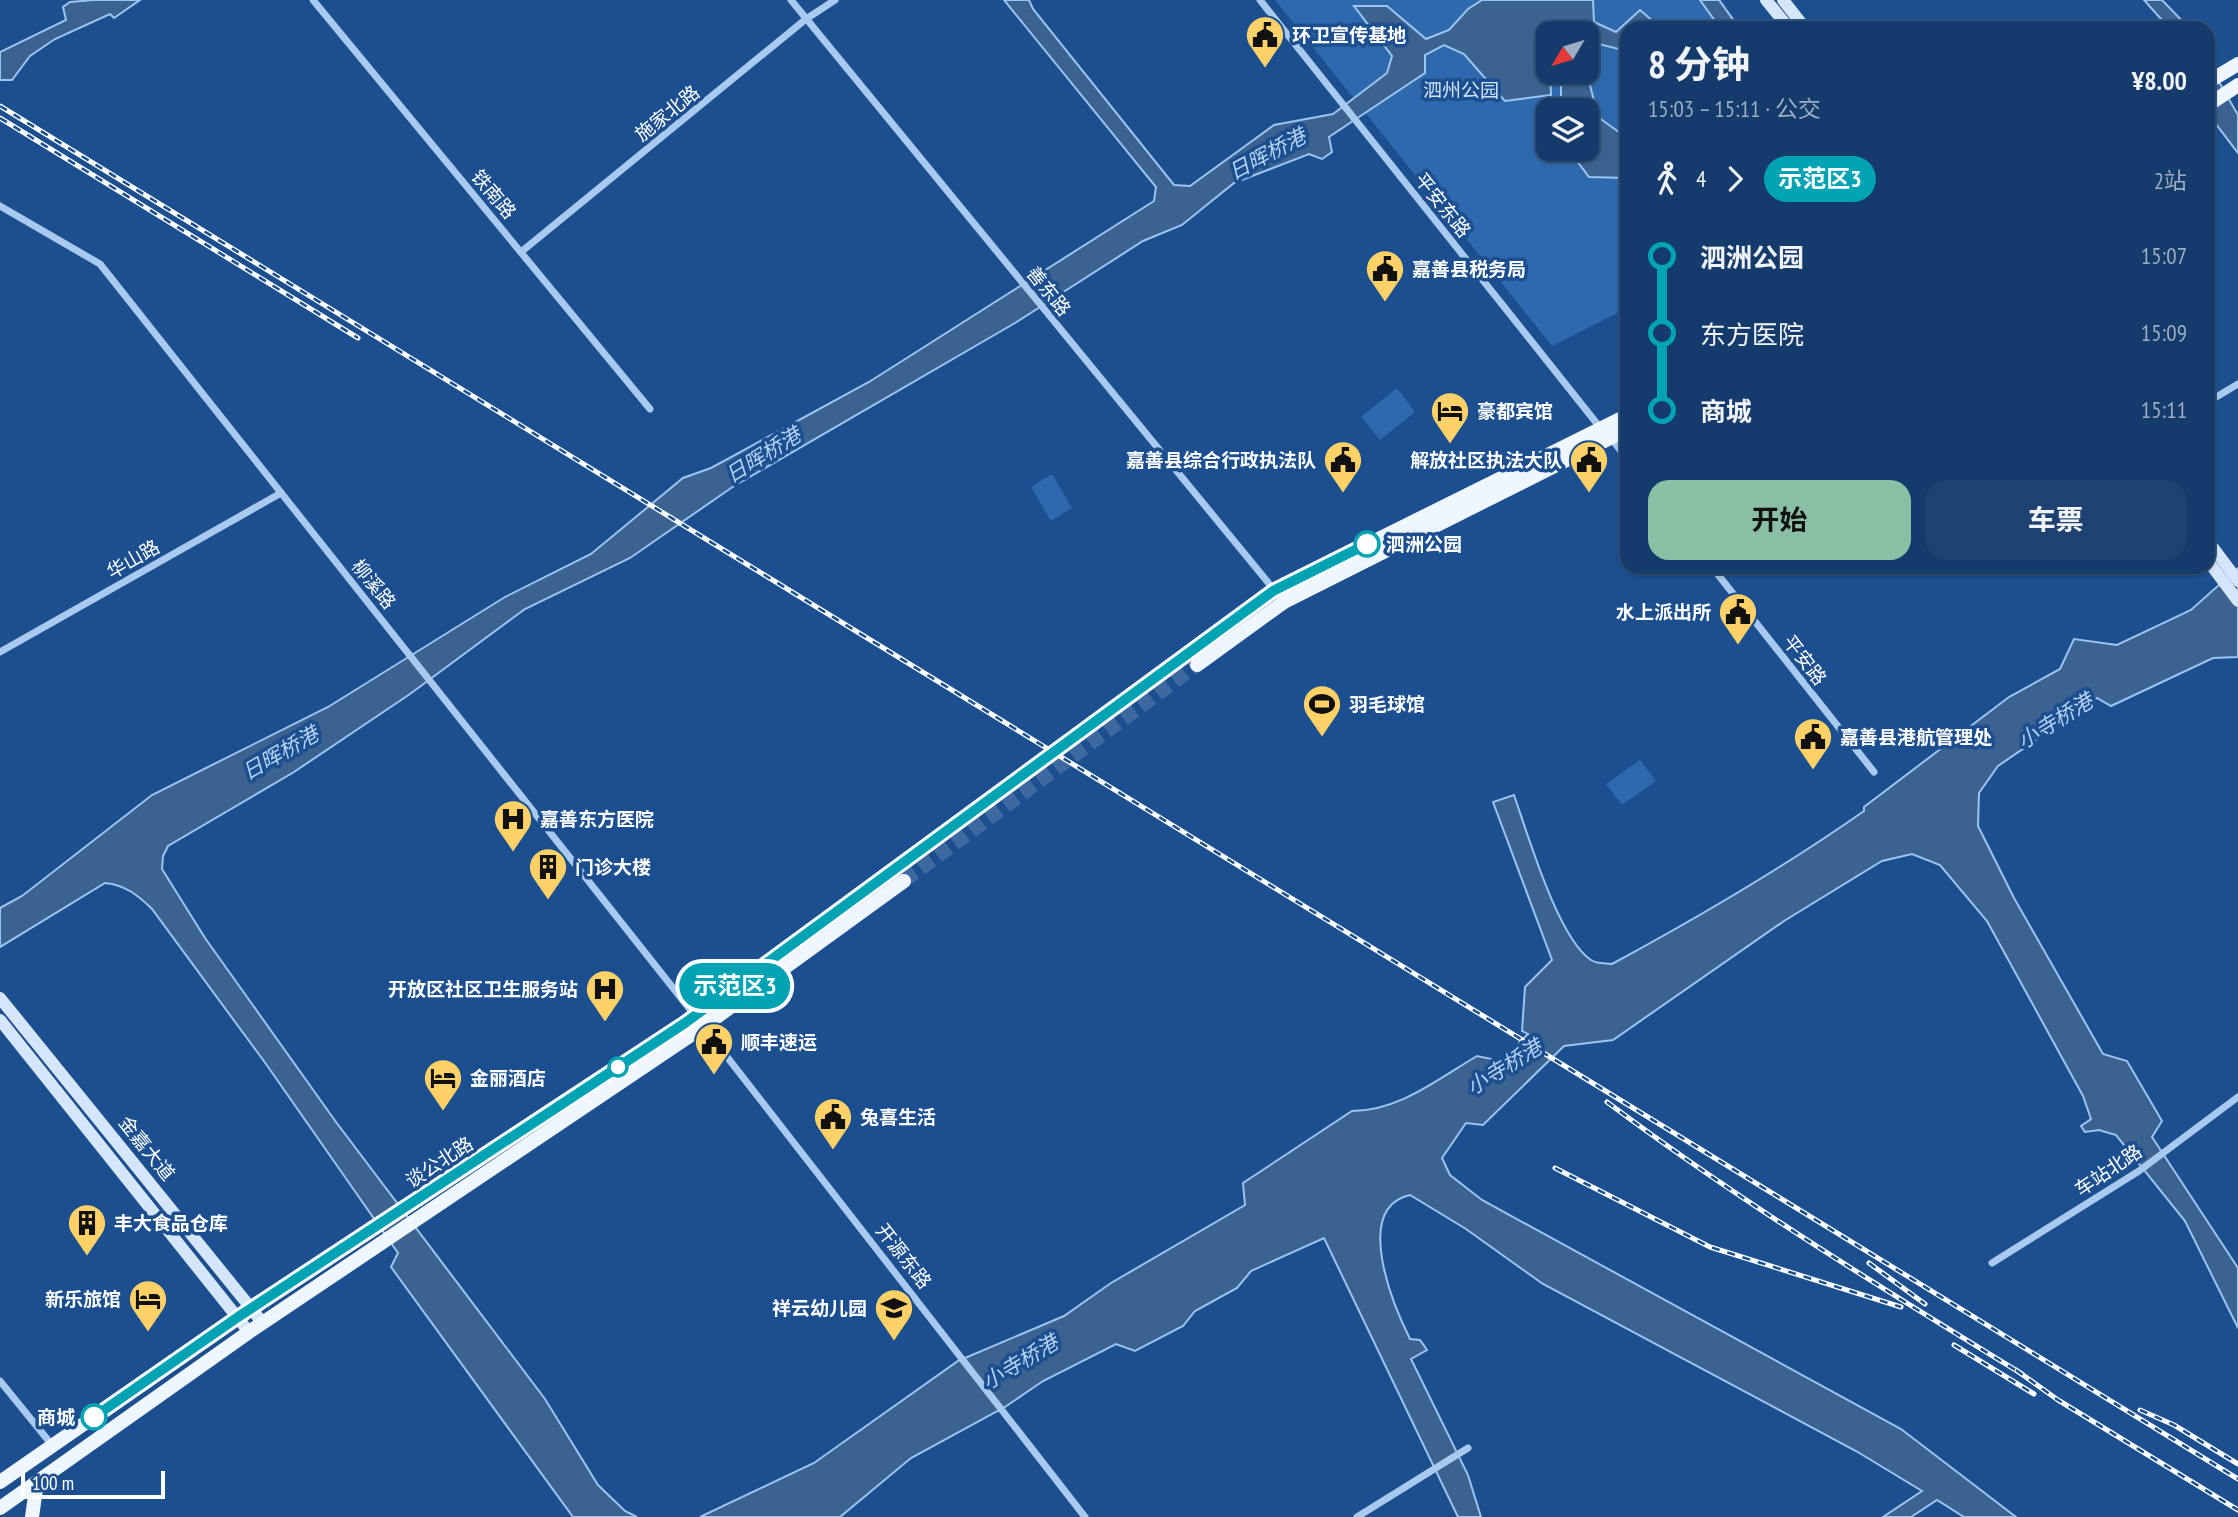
<!DOCTYPE html>
<html lang="zh">
<meta charset="utf-8">
<style>
:root{--surface:#143b6b;--page:#1d4271;--text:#f1f3f6;--muted:#9dadc1;--line:#33557e;--accent:#8abfa5}
body{margin:0;font-family:"PT Sans Narrow","Noto Sans SC",sans-serif;background:var(--page);color:var(--text);height:100vh;display:flex;flex-direction:column;font-size:26px;white-space:nowrap}
*{box-sizing:border-box;margin:0}
p{font-size:23px;color:var(--muted)}
.icon{flex:none;width:38px;height:38px;fill:none;stroke:currentColor;stroke-width:2;stroke-linecap:round;stroke-linejoin:round}
.map{position:relative;flex:1;overflow:hidden}
.sheet{position:absolute;left:1620px;top:21px;width:595px;height:553px;display:flex;flex-direction:column;background:var(--surface);border-radius:21px;box-shadow:0 2px 5px #0004,0 0 0 2px var(--line)}
.sheet>*{flex:none}
.badge{padding:0 14px;border-radius:23px;font-size:24px;line-height:46px}
.needle{width:46px;rotate:232deg}
.controls{position:absolute;left:1536px;top:21px;display:grid;gap:14px}
.controls a{display:grid;place-items:center;width:63px;height:63px;border-radius:14px;background:var(--surface);box-shadow:0 2px 5px #0004,0 0 0 2px var(--line);font-size:35px}
.scale{position:absolute;left:21px;bottom:18px;width:144px;box-sizing:border-box;padding-left:7px;border:4px solid #fff;border-top:0;font-size:19px;line-height:24px;white-space:nowrap;color:#fff;-webkit-text-stroke:5px #1b4f8f;paint-order:stroke}
.map>.badge{position:absolute;translate:-50% -50%;box-shadow:0 0 0 4px #fff}
.legs{display:flex;align-items:center;gap:10px;height:77px;padding:0 28px;font-size:23px}
.legs p{margin-inline-start:auto}
.headline{display:flex;align-items:center;justify-content:space-between;height:119px;padding:0 28px}
h1{font-size:38px;font-weight:700;line-height:52px}
.button{display:flex;gap:14px;margin-top:auto;padding:14px 28px}
.button a{flex:1;height:80px;border-radius:21px;background:var(--accent);color:#111;font-size:28px;font-weight:700;line-height:80px;text-align:center}
.button a+a{background:var(--page);color:var(--text)}
ul{padding:0 28px;list-style:none}
li{display:flex;align-items:center;gap:24px;height:77px;font-size:26px}
li i{display:grid;place-items:center;width:10px;height:100%;margin:0 9px;background:currentColor}
li i::after{content:'';width:18px;height:18px;margin:-9px;border:5px solid;border-radius:50%;background:var(--surface)}
li p{margin-inline-start:auto}
li:first-child i{background:linear-gradient(#0000 50%,currentColor 0)}
li:last-child i{background:linear-gradient(currentColor 50%,#0000 0)}
.map>svg:first-child{display:block}
</style>
<div class="map">
<svg width="2238" height="1517" viewBox="0 0 2238 1517">
<rect width="100%" height="100%" fill="#1b4f8f"/>
<g fill="#2e69ad" fill-rule="evenodd">
<path d="M1275,0H1721L1741,28H1628L1627,308L1552,346ZM1549,33H1587V72H1549ZM1549,110H1587V149H1549Z"/>
<polygon points="1397,388 1415,412 1380,440 1361,417"/>
<polygon points="1052,474 1072,508 1051,521 1031,487"/>
<polygon points="1640,760 1656,781 1622,805 1606,784"/>
</g>
<g fill="#3c6290" stroke="#9cc4f0" stroke-width="2">
<polygon points="94,0 140,0 114,18 110,14 55,39 30,56 12,80 0,80 0,52 66,20 63,7 70,2"/>
<path d="M1004,0H1029L1033,9L1174,185L1190,186L1274,125L1333,114L1387,73L1392,56L1354,6H1387L1426,39L1449,30L1468,9L1482,0H1593L1594,22L1616,32L1640,10L1661,28H1628L1627,62L1619,49L1587,41V33H1549L1551,95L1505,101L1464,54L1444,45L1425,55V73L1329,137L1332,152L1322,159L1309,154L1234,183L1182,225L1143,241L1015,323L734,486L630,558L525,609L410,694L294,772L168,846L163,856L162,869L205,938L336,1122L545,1399L598,1485L625,1511L637,1517H573L391,1267L398,1253L266,1064L152,909C138,895 125,885 105,883L0,947V908L22,896L152,795L328,707L505,597L591,554L683,478L711,468L869,382L1154,201L1156,187Z"/>
<polygon points="1700,0 1719,0 1739,28 1720,28"/>
<polygon points="2144,0 2162,0 2189,28 2169,28"/>
<polygon points="2208,63 2238,115 2238,153 2209,115"/>
<polygon points="1571,72 1587,73 1598,117 1627,138 1627,178 1589,177 1568,149 1587,149 1587,110 1561,110 1561,84"/>
<path d="M2238,568V657L2213,658L2111,706L2097,698L1998,766L1979,793L1978,826L2014,898L2103,1054L2127,1061L2162,1121L2152,1137L2238,1268V1328L2185,1221L2116,1135L2099,1130L2085,1132L2081,1126L2091,1119L2083,1096L1987,921L1940,865L1912,854L1882,861L1784,921L1613,1040L1564,1046L1483,1125L1466,1123L1442,1158L1450,1175L1482,1200L1901,1429L2016,1517H1964L1937,1500L1911,1517H1883L1922,1491L1856,1451L1543,1284L1466,1229L1410,1195C1352,1208 1394,1307 1410,1339L1420,1340L1427,1350L1411,1359L1468,1475L1481,1517H1458L1324,1238L1251,1271L1237,1288L1195,1311L1183,1326L1135,1351L1116,1344L1043,1381L1005,1407L911,1458L840,1517H700L814,1463L958,1361L1064,1316L1111,1283L1245,1205L1243,1183L1352,1111C1399,1111 1438,1079 1477,1056L1501,1061L1528,1034L1522,1031L1525,987L1552,960L1493,802L1514,795C1528,835 1558,938 1591,960C1597,964 1605,963 1612,964C1699,917 1783,868 1864,811V807L2009,697L2060,669L2074,639L2117,645L2191,610Z"/>
</g>
<g fill="none" stroke-linecap="round" stroke-linejoin="round">
<g stroke="#3d69a0" stroke-width="14" stroke-dasharray="14 7" stroke-linecap="butt">
<polyline points="895,870 1189,652"/>
<polyline points="904,881 1197,665"/>
</g>
<g stroke="#a9c9ee" stroke-width="7">
<polyline points="313,0 650,409"/>
<polyline points="791,0 1284,602"/>
<polyline points="1260,0 1602,430"/>
<polyline points="0,206 100,264 696,1017"/>
<polyline points="521,252 806,19 835,0"/>
<polyline points="2208,402 2238,384"/>
<polyline points="1611,438 1628,460"/>
<polyline points="1712,567 1874,772"/>
<polyline points="0,652 281,493"/>
<polyline points="703,1026 1085,1517"/>
<polyline points="1992,1263 2139,1171 2238,1097"/>
<polyline points="0,1381 52,1445"/>
<polyline points="1357,1517 1468,1448"/>
</g>
<g stroke="#d6e6fa" stroke-width="12">
<polyline points="1766,0 1789,28"/>
<polyline points="1783,0 1805,28"/>
<polyline points="2208,541 2238,581"/>
<polyline points="2208,561 2238,601"/>
<polyline points="0,998 263,1323"/>
<polyline points="0,1020 249,1332"/>
</g>
<g stroke="#f0f6ff" stroke-width="14">
<polyline points="2208,82 2238,64"/>
<polyline points="2208,105 2238,85"/>
<polyline points="1189,652 1274,591 1628,415"/>
<polyline points="1197,665 1284,602 1628,429"/>
<polyline points="0,1482 238,1317 685,1023 895,870"/>
<polyline points="0,1508 249,1332 703,1027 904,881"/>
<polyline points="32,1517 37,1482"/>
</g>
<g stroke="#fff" stroke-width="5">
<g id="rail">
<polyline points="0,106 2238,1479"/>
<polyline points="0,118 358,338"/>
<path d="M1607,1102C1741,1202 1880,1287 2022,1374"/>
<polyline points="1555,1168 1710,1247 1901,1307"/>
<polyline points="1869,1263 1925,1304"/>
<polyline points="1954,1345 2034,1394"/>
<polyline points="2016,1370 2058,1400 2238,1510"/>
<polyline points="2140,1410 2174,1425 2238,1464"/>
</g>
</g>
<use href="#rail" stroke="#1b4f8f" stroke-width="2.5" stroke-dasharray="8" stroke-linecap="butt"/>
</g>
<g fill="none" stroke-linecap="round" stroke-linejoin="round">
<g stroke="#fff" stroke-width="16">
<polyline id="line-1" points="94,1417 238,1317 685,1023 1273,591 1367,544"/>
</g>
<use href="#line-1" stroke="#00a3b4" stroke-width="10"/>
</g>
<defs>
<g id="civic-pin" transform="scale(2.0125)"><path d="M0 17L-7.5 6A9.5 9.5 0 1 1 7.5 6Z" fill="#ffd166" stroke="#1b4f8f"/><path d="M-.6-6.5H3V-4.5H.6V-3L4-1V1h2V6H-6V1h2V-1L-.6-3ZM-1.2 2.5V6h2.4V2.5Z" fill="#111"/></g>
<g id="hotel-pin" transform="scale(2.0125)"><path d="M0 17L-7.5 6A9.5 9.5 0 1 1 7.5 6Z" fill="#ffd166" stroke="#1b4f8f"/><path d="M-6-4.5h1.5V1H6V5H4.5V3h-9V5H-6ZM-4 0a1.8 1.8 0 1 1 3.6 0ZM.5 0V-2.5h3Q6-2.5 6 0Z" fill="#111"/></g>
<g id="stadium-pin" transform="scale(2.0125)"><path d="M0 17L-7.5 6A9.5 9.5 0 1 1 7.5 6Z" fill="#ffd166" stroke="#1b4f8f"/><path d="M0-5a6.5 5 0 1 0 0 10a6.5 5 0 1 0 0-10ZM-3.5-1.8h7v3.6h-7Z" fill="#111"/></g>
<g id="hospital-pin" transform="scale(2.0125)"><path d="M0 17L-7.5 6A9.5 9.5 0 1 1 7.5 6Z" fill="#ffd166" stroke="#1b4f8f"/><path d="M-5-5h3v3.5h4V-5h3V5h-3V1.5h-4V5h-3Z" fill="#111"/></g>
<g id="building-pin" transform="scale(2.0125)"><path d="M0 17L-7.5 6A9.5 9.5 0 1 1 7.5 6Z" fill="#ffd166" stroke="#1b4f8f"/><path d="M-4-6H4V6H1V3H-1V6H-4ZM-2.5-4.3h1.7v1.8h-1.7ZM.8-4.3h1.7v1.8H.8ZM-2.5-1h1.7V.8h-1.7ZM.8-1h1.7V.8H.8Z" fill="#111"/></g>
<g id="school-pin" transform="scale(2.0125)"><path d="M0 17L-7.5 6A9.5 9.5 0 1 1 7.5 6Z" fill="#ffd166" stroke="#1b4f8f"/><path d="M0-5L7-2L0 1L-7-2ZM-4 1L0 2.5L4 1V4Q0 6-4 4Z" fill="#111"/></g>
</defs>
<g fill-rule="evenodd">
<use href="#civic-pin" x="1265" y="35"/>
<use href="#civic-pin" x="1385" y="269"/>
<use href="#hotel-pin" x="1450" y="411"/>
<use href="#civic-pin" x="1343" y="460"/>
<use href="#civic-pin" x="1589" y="460"/>
<use href="#civic-pin" x="1738" y="612"/>
<use href="#stadium-pin" x="1322" y="704"/>
<use href="#civic-pin" x="1813" y="737"/>
<use href="#hospital-pin" x="513" y="819"/>
<use href="#building-pin" x="548" y="867"/>
<use href="#hospital-pin" x="605" y="989"/>
<use href="#civic-pin" x="714" y="1042"/>
<use href="#hotel-pin" x="443" y="1078"/>
<use href="#civic-pin" x="833" y="1117"/>
<use href="#building-pin" x="87" y="1223"/>
<use href="#hotel-pin" x="148" y="1299"/>
<use href="#school-pin" x="894" y="1308"/>
</g>
<g fill="#fff" stroke="#00a3b4" stroke-width="3.5">
<circle cx="1367" cy="544" r="12"/>
<circle cx="618" cy="1067" r="9"/>
<circle cx="94" cy="1417" r="12"/>
</g>
<g text-anchor="middle" dominant-baseline="central" stroke-width="7" stroke-linejoin="round" paint-order="stroke">
<g font-size="19" font-weight="bold" fill="#fff" stroke="#1b4f8f" text-anchor="start">
<text x="1292" y="35">环卫宣传基地</text>
<text x="1412" y="269">嘉善县税务局</text>
<text x="1477" y="411">豪都宾馆</text>
<text x="1316" y="460" text-anchor="end">嘉善县综合行政执法队</text>
<text x="1562" y="460" text-anchor="end">解放社区执法大队</text>
<text x="1711" y="612" text-anchor="end">水上派出所</text>
<text x="1349" y="704">羽毛球馆</text>
<text x="1840" y="737">嘉善县港航管理处</text>
<text x="540" y="819">嘉善东方医院</text>
<text x="575" y="867">门诊大楼</text>
<text x="578" y="989" text-anchor="end">开放区社区卫生服务站</text>
<text x="741" y="1042">顺丰速运</text>
<text x="470" y="1078">金丽酒店</text>
<text x="860" y="1117">兔喜生活</text>
<text x="114" y="1223">丰大食品仓库</text>
<text x="121" y="1299" text-anchor="end">新乐旅馆</text>
<text x="867" y="1308" text-anchor="end">祥云幼儿园</text>
</g>
<g font-size="19" fill="#cfe3fa" stroke="#1b4f8f">
<text x="1461" y="90">泗州公园</text>
</g>
<g font-size="19" fill="#fff" stroke="#1b4f8f">
<text transform="translate(667 113) rotate(-39)">施家北路</text>
<text transform="translate(494 194) rotate(50)">铁南路</text>
<text transform="translate(1443 205) rotate(51)">平安东路</text>
<text transform="translate(1049 291) rotate(51)">善东路</text>
<text transform="translate(133 559) rotate(-30)">华山路</text>
<text transform="translate(374 584) rotate(51)">柳溪路</text>
<text transform="translate(1805 660) rotate(52)">平安路</text>
<text transform="translate(147 1148) rotate(51)">金嘉大道</text>
<text transform="translate(439 1162) rotate(-33)">谈公北路</text>
<text transform="translate(2108 1170) rotate(-34)">车站北路</text>
<text transform="translate(904 1256) rotate(52)">开源东路</text>
</g>
<g font-size="19" font-weight="bold" fill="#fff" stroke="#1b4f8f" text-anchor="start">
<text x="1386" y="544">泗洲公园</text>
<text x="75" y="1417" text-anchor="end">商城</text>
</g>
<g font-size="21" font-style="italic" fill="#b5d3f5" stroke="#1b4f8f">
<text transform="translate(1267 154) rotate(-28)">日晖桥港</text>
<text transform="translate(763 455) rotate(-32)">日晖桥港</text>
<text transform="translate(2055 721) rotate(-32)">小寺桥港</text>
<text transform="translate(280 753) rotate(-30)">日晖桥港</text>
<text transform="translate(1504 1067) rotate(-32)">小寺桥港</text>
<text transform="translate(1020 1362) rotate(-31)">小寺桥港</text>
</g>
</g>
</svg>
<div class="controls">
<a><svg class="needle" viewBox="-14 -14 28 28"><path d="M0-13l5 13h-10z" fill="#e53935"/><path d="M0 13l5-13h-10z" fill="#9dadc1"/></svg></a>
<a><svg class="icon" aria-label="layers" viewBox="0 0 24 24"><path d="M12 4l9 5-9 5-9-5zM3 14l9 5 9-5"/></svg></a>
</div>
<div class="scale">100 m</div>
<b class="badge" style="left:735px;top:986px;background:#00a3b4;color:#fff">示范区3</b>
<section class="sheet">
<div class="headline"><div><h1>8 分钟</h1><p>15:03 – 15:11 · 公交</p></div><b>¥8.00</b></div>
<div class="legs"><svg class="icon" aria-label="walk" viewBox="0 0 24 24"><circle cx="13" cy="4" r="2"/><path d="M13 8l-2 6 4 7M11 14l-3 7M7 12l3-4h3l4 4"/></svg>4<svg class="icon" aria-label="forward" viewBox="0 0 24 24"><path d="M9 5l7 7-7 7"/></svg><b class="badge" style="background:#00a3b4;color:#fff">示范区3</b><p>2站</p></div>
<ul>
<li><i style="color:#00a3b4"></i><b>泗洲公园</b><p>15:07</p></li>
<li><i style="color:#00a3b4"></i><span>东方医院</span><p>15:09</p></li>
<li><i style="color:#00a3b4"></i><b>商城</b><p>15:11</p></li>
</ul>
<div class="button"><a>开始</a><a>车票</a></div>
</section>
</div>
